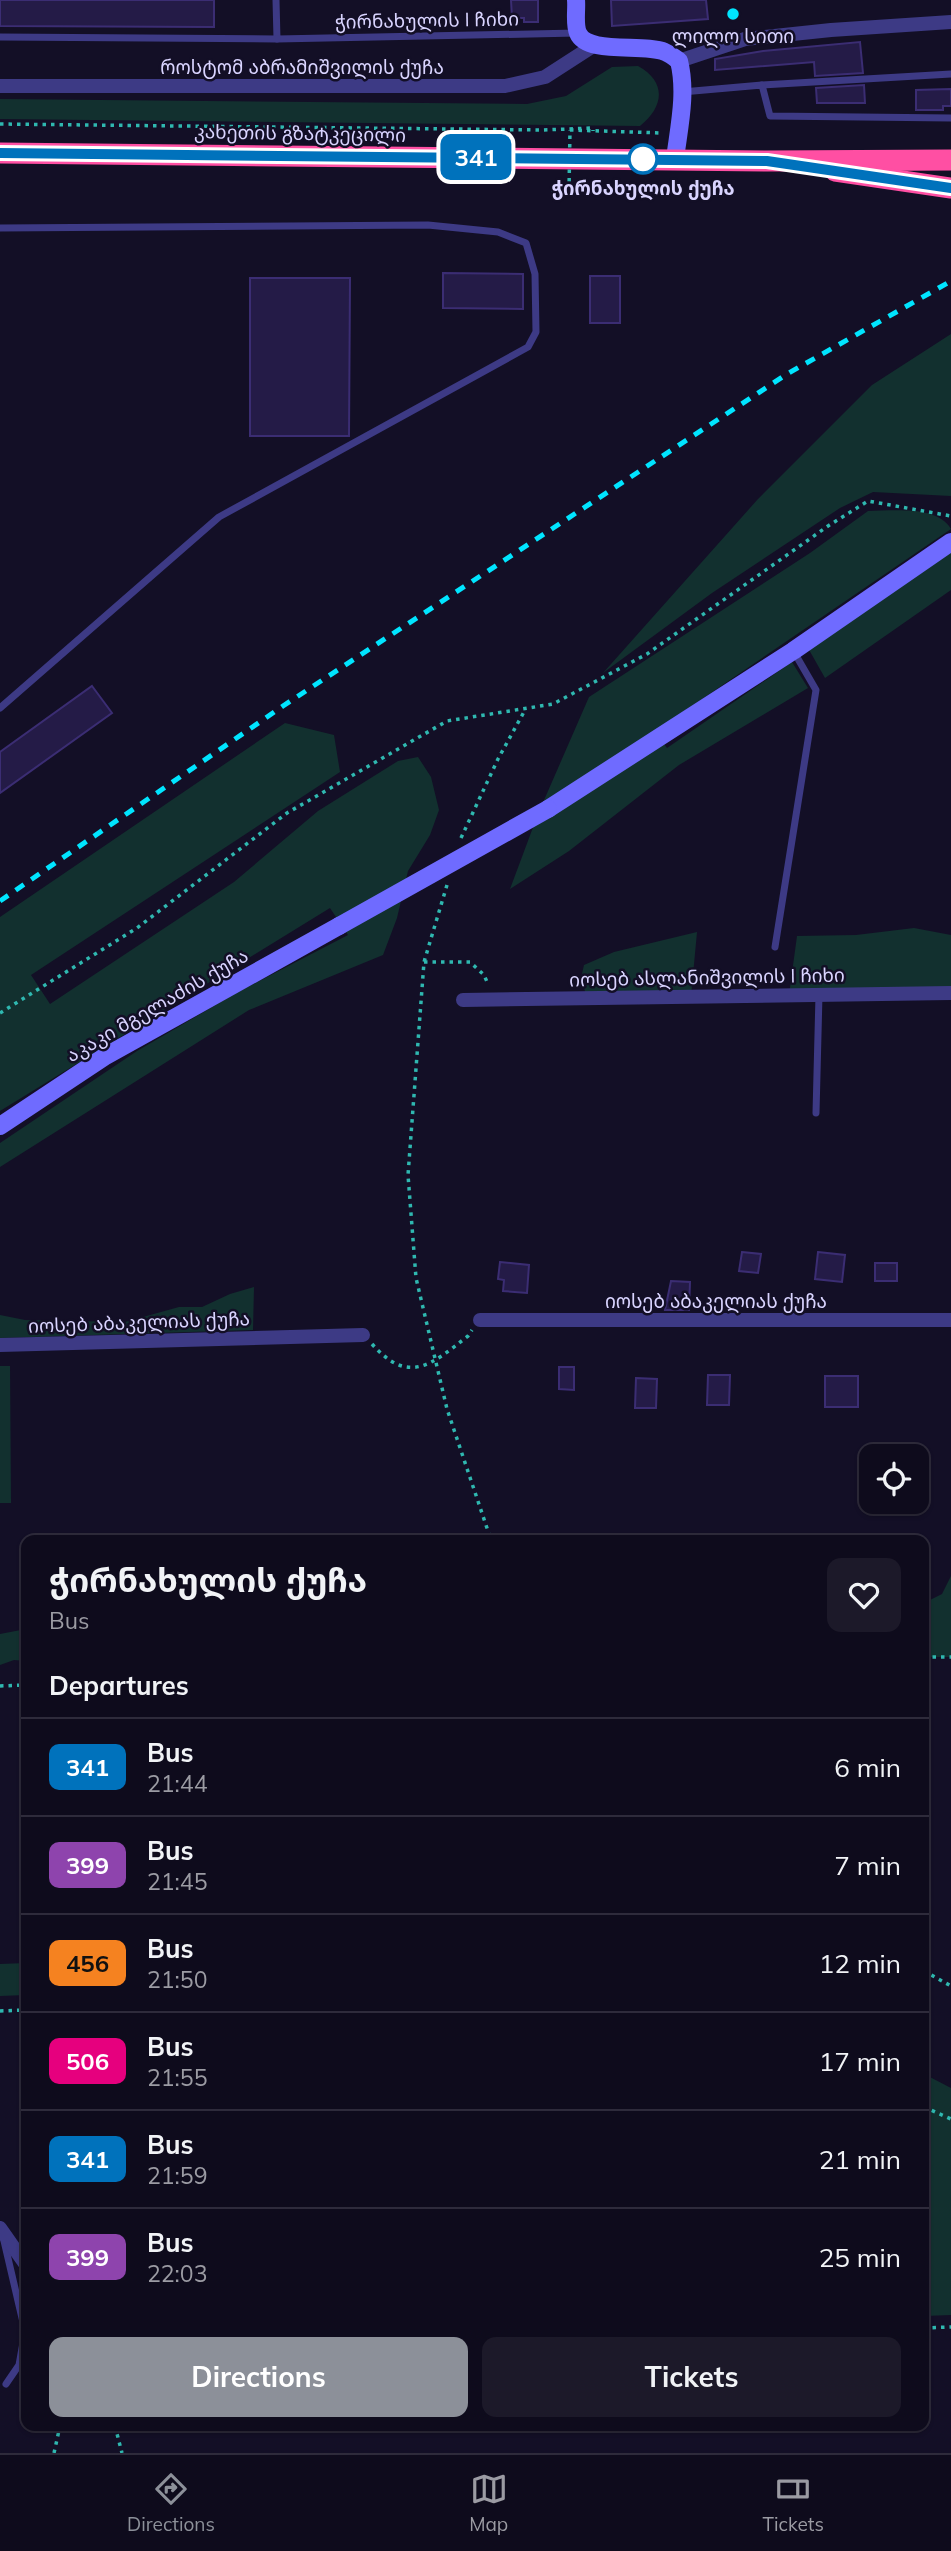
<!DOCTYPE html>
<meta charset="utf-8">
<style>
:root{--surface:#0e0b1c;--page:#1c1929;--text:#f1f3f6;--muted:#9b9ba3;--line:#2e2b3b;--accent:#8c9099}
body{margin:0;font-family:Mulish,"Noto Sans Georgian",sans-serif;background:var(--page);color:var(--text);height:100vh;display:flex;flex-direction:column;font-size:26px;white-space:nowrap}
*{box-sizing:border-box;margin:0}
p{font-size:23px;color:var(--muted)}
.icon{flex:none;width:38px;height:38px;fill:none;stroke:currentColor;stroke-width:2;stroke-linecap:round;stroke-linejoin:round}
.map{position:relative;flex:1;overflow:hidden}
.side{position:absolute;left:21px;top:1535px;width:908px;height:896px;display:flex;flex-direction:column;background:var(--surface);border-radius:14px;box-shadow:0 2px 5px #0004,0 0 0 2px var(--line)}
.side>*{flex:none}
.badge{padding:0 14px;border-radius:10px;font-size:24px;line-height:46px}
.tools{position:absolute;left:859px;top:1444px;display:grid;gap:14px}
.tools a{display:grid;place-items:center;width:70px;height:70px;border-radius:14px;background:var(--surface);box-shadow:0 2px 5px #0004,0 0 0 2px var(--line);font-size:35px}
.map>.badge{position:absolute;translate:-50% -50%;box-shadow:0 0 0 4px #fff}
h2{padding:0 28px;font-size:26px;line-height:63px}
.round{display:grid;place-items:center;flex:none;width:74px;height:74px;border-radius:14px;background:var(--page)}
.head{display:flex;align-items:center;justify-content:space-between;height:119px;padding:0 28px}
h1{font-size:33px;font-weight:700;line-height:52px}
.cta{display:flex;gap:14px;margin-top:auto;padding:14px 28px}
.cta a{flex:1;height:80px;border-radius:14px;background:var(--accent);color:#fff;font-size:28px;font-weight:700;line-height:80px;text-align:center}
.cta a+a{background:var(--page);color:var(--text)}
ul{padding:0;list-style:none}
li{display:flex;align-items:center;gap:21px;height:98px;padding:0 28px;border-top:2px solid var(--line)}
li div{flex:1}
li b{display:block;font-size:26px}
li em{font-style:normal}
li .badge{min-width:77px;font-weight:700;text-align:center}
.dock{display:flex;justify-content:space-around;align-items:center;height:98px;border-top:2px solid var(--line);background:var(--surface);font-size:19px;color:var(--muted)}
.dock a{display:grid;justify-items:center;gap:4px}
.dock .selected{color:var(--accent)}
.map>svg:first-child{display:block}
</style>
<div class="map">
<svg width="951" height="2453" viewBox="0 0 951 2453">
<rect width="100%" height="100%" fill="#130f26"/>
<g fill="#12302f">
<path d="M638,66C667,82 664,107 640,126L0,119V99L527,104L566,96L612,67Z"/>
<polygon points="951,334 951,496 873,492 840,508 712,593 603,673 758,499 872,385"/>
<path d="M868,511C892,511 937,505 951,529L661,727L659,737L667,748L792,662L808,688L679,765L569,851L510,889L538,814L589,697L810,553Z"/>
<polygon points="951,551 951,590 825,678 808,648"/>
<polygon points="285,723 334,735 340,772 31,975 50,1004 234,882 318,811 398,761 418,757 431,777 439,810 430,835 408,871 397,918 383,955 249,1010 0,1167 0,1143 137,1051 238,992 348,935 330,908 0,1111 0,917"/>
<polygon points="914,928 951,935 951,993 789,995 797,936 856,935"/>
<polygon points="697,932 691,996 587,998 581,978 584,965 614,952"/>
<polygon points="254,1287 253,1330 0,1338 0,1315 25,1320 125,1322 179,1307 202,1307 230,1294"/>
<polygon points="0,1366 10,1366 11,1503 0,1503"/>
<polygon points="951,1576 951,1657 924,1657 924,1603 942,1594"/>
<polygon points="26,1629 26,1661 14,1660 0,1665 0,1634"/>
<polygon points="26,1963 26,1995 0,1996 0,1964"/>
<polygon points="924,2074 951,2088 951,2315 924,2316"/>
</g>
<g fill="#241b47" stroke="#3b2d73" stroke-width="2">
<polygon points="0,0 214,0 214,27 0,26"/>
<polygon points="511,0 538,0 538,22 524,22 524,18 512,18"/>
<polygon points="611,0 706,0 708,19 612,26"/>
<polygon points="860,42 863,73 815,76 814,62 715,70 715,59 763,51"/>
<polygon points="864,85 865,103 817,103 816,88"/>
<polygon points="951,89 951,106 943,106 943,110 916,110 916,90"/>
<polygon points="443,273 523,274 523,309 443,308"/>
<rect x="590" y="276" width="30" height="47"/>
<polygon points="250,278 350,278 349,436 250,436"/>
<polygon points="92,686 112,713 0,793 0,752"/>
<polygon points="742,1252 761,1254 758,1273 739,1271"/>
<polygon points="818,1252 845,1255 842,1282 815,1279"/>
<polygon points="500,1262 529,1265 527,1293 503,1291 504,1280 498,1279"/>
<rect x="875" y="1263" width="22" height="18"/>
<polygon points="671,1281 690,1282 689,1310 665,1310"/>
<polygon points="559,1367 574,1367 574,1390 559,1389"/>
<polygon points="708,1375 730,1375 729,1405 707,1405"/>
<rect x="825" y="1376" width="33" height="31"/>
<polygon points="636,1378 657,1379 656,1408 635,1408"/>
</g>
<g fill="none" stroke-linecap="round" stroke-linejoin="round">
<g stroke="#2fb8b0" stroke-width="3.5" stroke-dasharray="3.5 5" stroke-linecap="butt">
<polyline points="0,124 543,130 593,128 593,131"/>
<polyline points="570,130 662,133"/>
<polyline points="551,190 569,190"/>
<polyline points="461,838 498,759 525,710"/>
<polyline points="447,885 424,962 408,1175 416,1278 447,1409 491,1540"/>
<polyline points="424,962 470,962 484,975 488,984"/>
<polyline points="0,1013 137,928 287,813 447,721 553,704 647,654 828,526 868,501 951,516"/>
<path d="M372,1344C409,1386 432,1364 468,1336L472,1330"/>
<polyline points="924,1657 951,1657"/>
<polyline points="0,1686 26,1685"/>
<polyline points="924,1971 951,1986"/>
<polyline points="0,2011 26,2010"/>
<polyline points="924,2107 951,2119"/>
<polyline points="924,2328 951,2327"/>
<polyline points="115,2426 122,2453"/>
<polyline points="54,2453 60,2426"/>
</g>
<g stroke="#3d3a85" stroke-width="7">
<polyline points="276,0 277,39 577,33"/>
<polyline points="0,37 277,39"/>
<polyline points="762,85 951,74"/>
<polyline points="682,92 762,85 770,116 951,118"/>
<polyline points="0,228 428,225 498,232 526,243 535,274 536,332 528,347 219,517 0,708"/>
<polyline points="775,947 816,690 794,652"/>
<polyline points="816,1113 819,995"/>
<polyline points="4,2241 25,2331 19,2365 6,2384"/>
</g>
<g stroke="#3d3a85" stroke-width="14">
<polyline points="679,61 745,39 831,30 951,22"/>
<polyline points="0,86 505,86 545,77 593,46"/>
<polyline points="463,1000 951,993"/>
<polyline points="480,1320 951,1320"/>
<polyline points="0,1345 363,1335"/>
<polyline points="0,2228 26,2265"/>
</g>
<g stroke="#6f6bff" stroke-width="18">
<path d="M576,0C577,9 574,24 578,33C587,55 644,43 665,52C670,54 675,58 679,61C687,93 679,127 675,159"/>
<polyline points="548,809 793,651 951,542"/>
<polyline points="0,1126 104,1057 339,926"/>
</g>
<g stroke="#ff4fa3" stroke-width="21">
<polyline points="0,153 767,161 951,160"/>
<polyline points="835,171 951,188"/>
</g>
<polyline stroke="#00e5ff" stroke-width="5" stroke-dasharray="10 9" stroke-linecap="butt" points="0,901 283,706 787,374 951,281"/>
<polyline stroke="#2fb8b0" stroke-width="3.5" stroke-dasharray="3.5 5" stroke-linecap="butt" points="569,190 570,130"/>
<polyline stroke="#6f6bff" stroke-width="18" points="339,926 548,809"/>
</g>
<g fill="none" stroke-linecap="round" stroke-linejoin="round">
<g stroke="#fff" stroke-width="16">
<polyline id="line" points="0,153 767,161 951,188"/>
</g>
<use href="#line" stroke="#0072bc" stroke-width="10"/>
</g>
<circle fill="#00e5ff" stroke="#130f26" stroke-width="2.5" cx="733" cy="14" r="7"/>
<circle fill="#fff" stroke="#0072bc" stroke-width="3.5" cx="643" cy="159" r="14"/>
<g text-anchor="middle" dominant-baseline="central" stroke-width="5" stroke-linejoin="round" paint-order="stroke">
<g font-size="19" fill="#d9d4ff" stroke="#130f26">
<text transform="translate(427 20) rotate(-1)">ჭირნახულის I ჩიხი</text>
<text x="302" y="67">როსტომ აბრამიშვილის ქუჩა</text>
<text transform="translate(300 133) rotate(1)">კახეთის გზატკეცილი</text>
<text transform="translate(707 977) rotate(-1)">იოსებ ასლანიშვილის I ჩიხი</text>
<text transform="translate(157 1005) rotate(-30)">აკაკი მგელაძის ქუჩა</text>
<text x="716" y="1301">იოსებ აბაკელიას ქუჩა</text>
<text transform="translate(139 1322) rotate(-2)">იოსებ აბაკელიას ქუჩა</text>
</g>
<g font-size="19" fill="#d9d4ff" stroke="#130f26">
<text x="733" y="36">ლილო სითი</text>
</g>
<g font-size="19" font-weight="bold" fill="#d9d4ff" stroke="#130f26">
<text x="643" y="188">ჭირნახულის ქუჩა</text>
</g>
</g>
</svg>
<div class="tools">
<a><svg class="icon" aria-label="locate" viewBox="0 0 24 24"><circle cx="12" cy="12" r="6"/><path d="M12 2v4M12 18v4M2 12h4M18 12h4"/></svg></a>
</div>
<b class="badge" style="left:476px;top:157px;background:#0072bc;color:#fff">341</b>
<section class="side">
<div class="head"><div><h1>ჭირნახულის ქუჩა</h1><p>Bus</p></div><a class="round"><svg class="icon" aria-label="heart" viewBox="0 0 24 24"><path d="M12 20l-8-8c-3-5 5-10 8-4 3-6 11-1 8 4z"/></svg></a></div>
<h2>Departures</h2>
<ul>
<li><span class="badge" style="background:#0072bc;color:#fff">341</span><div><b>Bus</b><p>21:44</p></div><em>6 min</em></li>
<li><span class="badge" style="background:#8e44ad;color:#fff">399</span><div><b>Bus</b><p>21:45</p></div><em>7 min</em></li>
<li><span class="badge" style="background:#f58220;color:#111">456</span><div><b>Bus</b><p>21:50</p></div><em>12 min</em></li>
<li><span class="badge" style="background:#e6007e;color:#fff">506</span><div><b>Bus</b><p>21:55</p></div><em>17 min</em></li>
<li><span class="badge" style="background:#0072bc;color:#fff">341</span><div><b>Bus</b><p>21:59</p></div><em>21 min</em></li>
<li><span class="badge" style="background:#8e44ad;color:#fff">399</span><div><b>Bus</b><p>22:03</p></div><em>25 min</em></li>
</ul>
<div class="cta"><a>Directions</a><a>Tickets</a></div>
</section>
</div>
<nav class="dock">
<a class="selected"><svg class="icon" aria-label="directions" viewBox="0 0 24 24"><path d="M12 3l9 9-9 9-9-9zM9 14v-3h6M13 9l2 2-2 2"/></svg>Directions</a>
<a><svg class="icon" aria-label="map" viewBox="0 0 24 24"><path d="M3 6l6-2 6 2 6-2v14l-6 2-6-2-6 2zM9 4v14M15 6v14"/></svg>Map</a>
<a><svg class="icon" aria-label="tickets" viewBox="0 0 24 24"><path d="M3 7h18v10H3zM15 7v10"/></svg>Tickets</a>
</nav>
